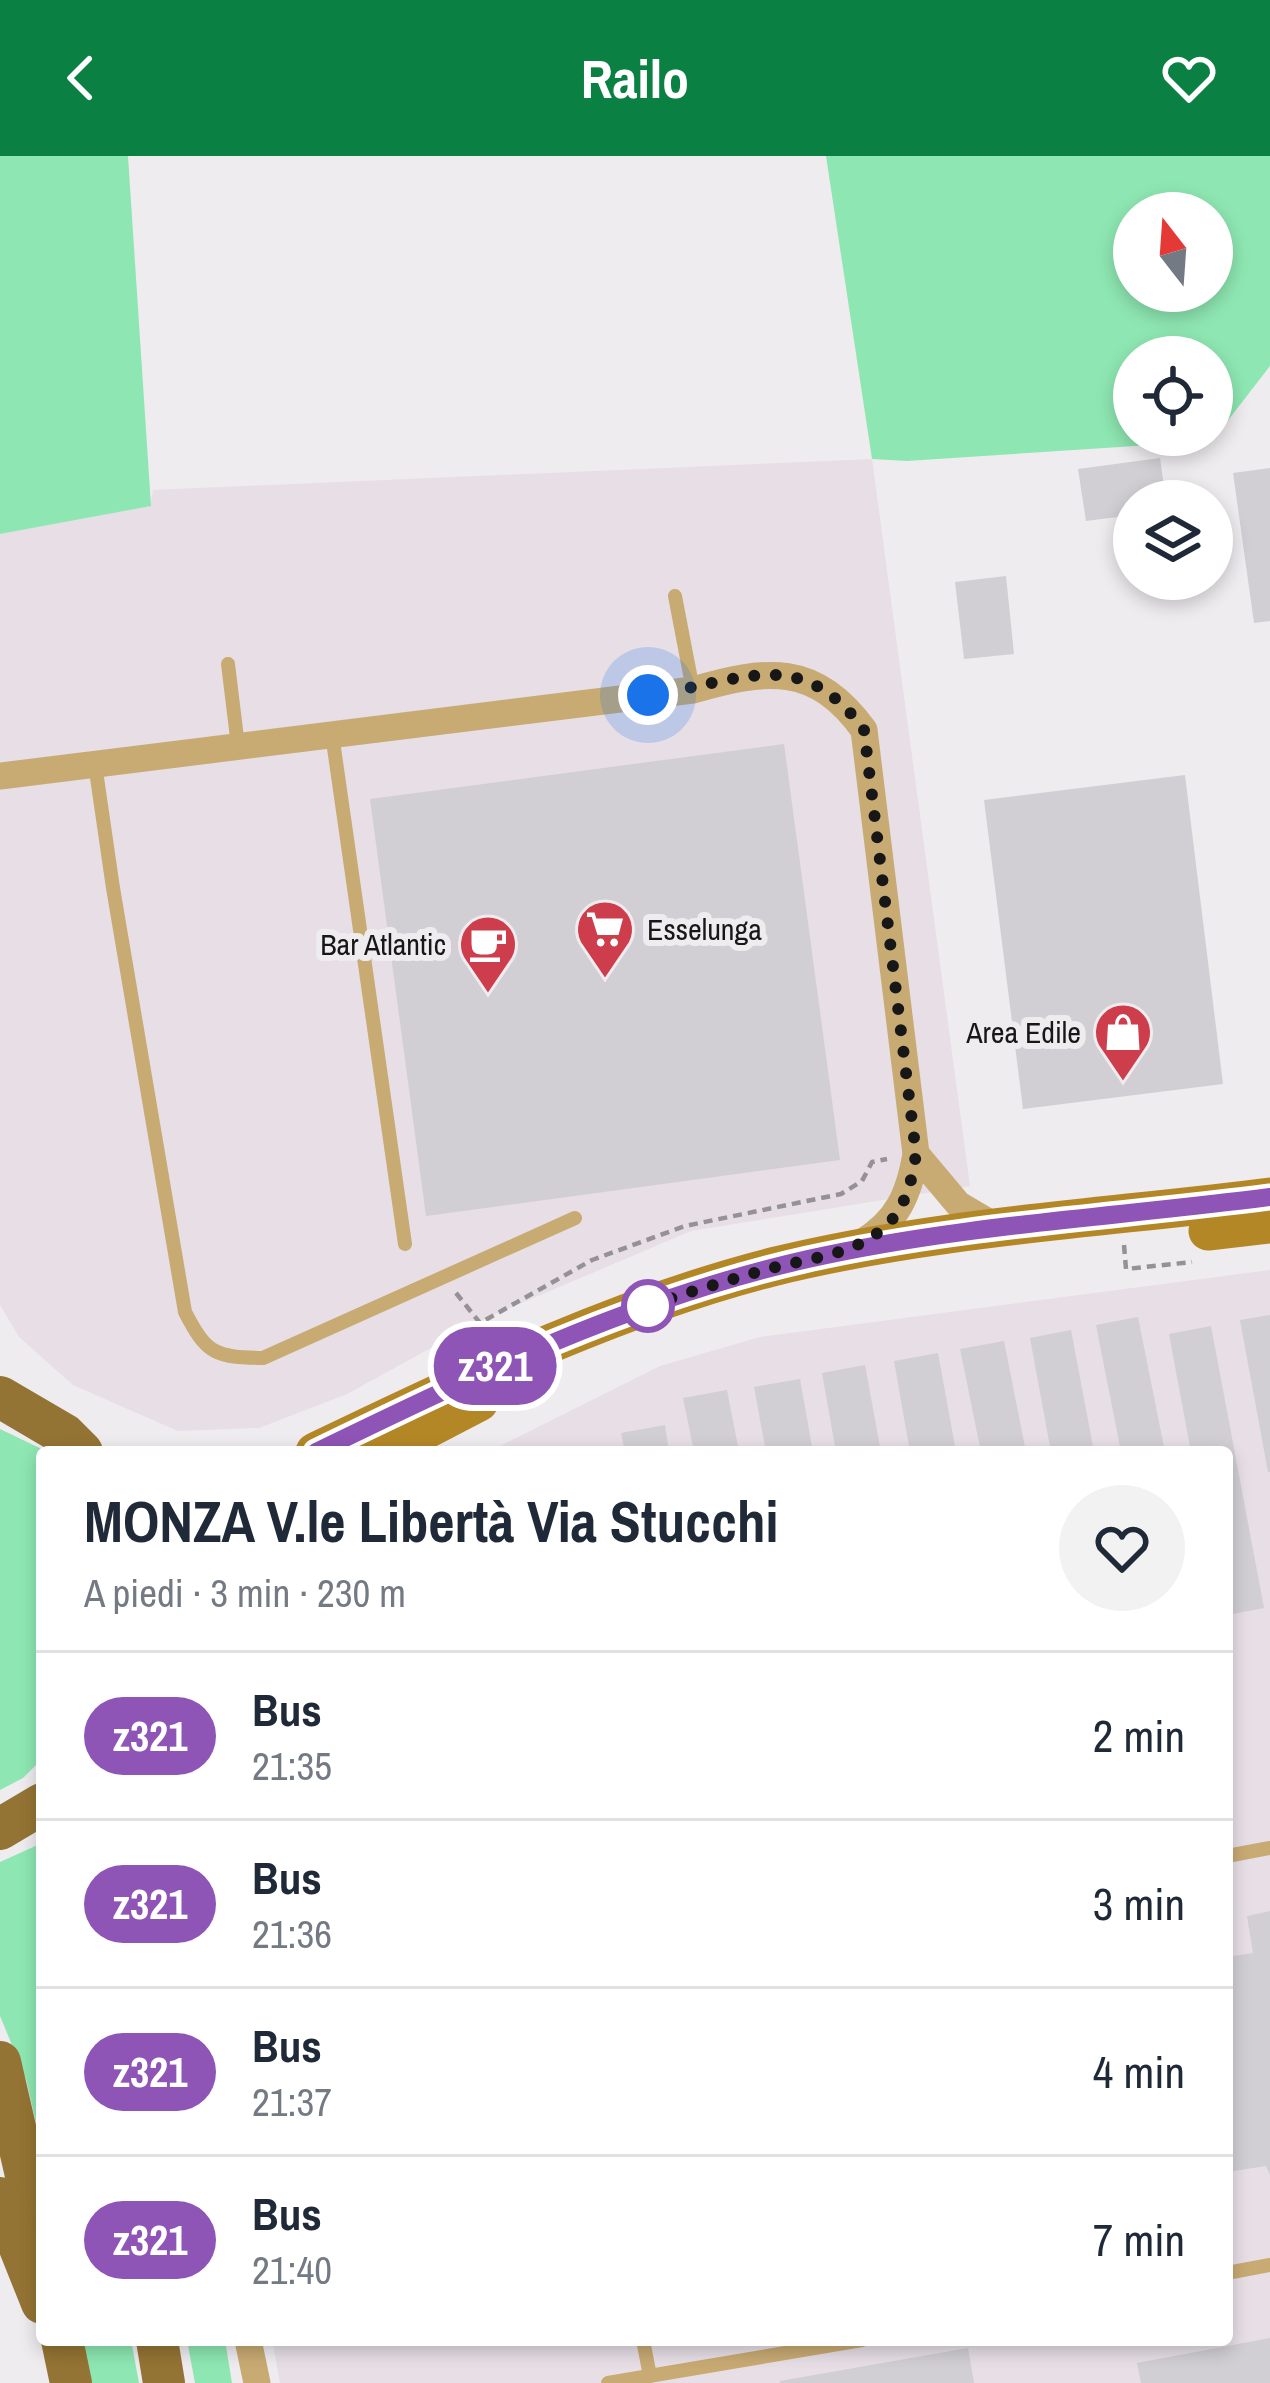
<!DOCTYPE html>
<html lang="it">
<meta charset="utf-8">
<style>
:root{--surface:#fff;--page:#f2f2f3;--text:#1f2937;--muted:#747a83;--line:#e0e1e3;--accent:#0b8043}
body{margin:0;font-family:"Archivo Narrow",sans-serif;background:var(--page);color:var(--text);height:100vh;display:flex;flex-direction:column;font-size:45px;white-space:nowrap}
*{box-sizing:border-box;margin:0}
p{font-size:39px;color:var(--muted)}
.icon{flex:none;width:66px;height:66px;fill:none;stroke:currentColor;stroke-width:2;stroke-linecap:round;stroke-linejoin:round}
.map{position:relative;flex:1;overflow:hidden}
.panel{position:absolute;left:36px;top:1290px;width:1197px;height:900px;display:flex;flex-direction:column;background:var(--surface);border-radius:12px;box-shadow:0 6px 18px #0003}
.panel>*{flex:none}
.badge{padding:0 24px;border-radius:39px;font-size:42px;line-height:78px}
.needle{width:78px;rotate:343deg}
.tools{position:absolute;left:1113px;top:36px;display:grid;gap:24px}
.tools a{display:grid;place-items:center;width:120px;height:120px;border-radius:50%;background:var(--surface);box-shadow:0 6px 18px #0003;font-size:60px}
.you{position:absolute;width:60px;height:60px;margin:-30px;border:9px solid #fff;border-radius:50%;background:#1a73e8;box-shadow:0 0 0 18px #1a73e833}
.map>.badge{position:absolute;translate:-50% -50%;box-shadow:0 0 0 6px #fff}
.round{display:grid;place-items:center;flex:none;width:126px;height:126px;border-radius:63px;background:var(--page)}
.head{display:flex;align-items:center;justify-content:space-between;height:204px;padding:0 48px}
h1{font-size:57px;font-weight:700;line-height:90px}
ul{padding:0;list-style:none}
li{display:flex;align-items:center;gap:36px;height:168px;padding:0 48px;border-top:3px solid var(--line)}
li div{flex:1}
li b{display:block;font-size:45px}
li em{font-style:normal}
li .badge{min-width:132px;font-weight:700;text-align:center}
header{display:flex;justify-content:space-between;align-items:center;height:156px;padding:0 48px;background:var(--accent);color:#fff;font-size:54px;font-weight:700}
.map>svg:first-child{display:block}
</style>
<header><svg class="icon" aria-label="back" viewBox="0 0 24 24"><path d="M15 5l-7 7 7 7"/></svg>Railo<svg class="icon" aria-label="heart" viewBox="0 0 24 24"><path d="M12 20l-8-8c-3-5 5-10 8-4 3-6 11-1 8 4z"/></svg></header>
<div class="map">
<svg width="1270" height="2227" viewBox="0 0 1270 2227">
<rect width="100%" height="100%" fill="#efecef"/>
<g fill="#e7dee6">
<polygon points="872,303 970,1030 691,1075 484,1163 347,1238 259,1272 178,1275 73,1229 19,1181 0,1149 0,378 150,350 153,334"/>
<polygon points="1270,1114 1270,2227 280,2227 272,2184 1227,2184 1227,1296 488,1296 660,1210 760,1181"/>
</g>
<g fill="#8ee7b2" fill-rule="evenodd">
<polygon points="0,0 128,0 151,350 0,378"/>
<path d="M826,0H1270V210L1212,285L907,305L872,303ZM1212,57V135H1134V57ZM1212,201V279H1134V201Z"/>
<polygon points="0,1273 48,1296 42,1296 42,1603 23,1622 0,1634"/>
<polygon points="42,1687 42,1993 26,1923 0,1860 0,1706"/>
<polygon points="83,2184 131,2184 139,2227 91,2227"/>
<polygon points="187,2184 225,2184 232,2227 195,2227"/>
</g>
<g fill="#d1cfd3">
<polygon points="1160,302 1166,345 1134,345 1134,359 1086,365 1078,313"/>
<polygon points="1270,312 1270,465 1254,467 1233,317"/>
<polygon points="1006,420 1014,498 964,503 955,426"/>
<polygon points="784,588 840,1004 426,1060 370,643"/>
<polygon points="1185,619 1223,928 1023,953 984,644"/>
<polygon points="1270,1159 1270,1316 1268,1316 1240,1164"/>
<polygon points="1138,1161 1165,1296 1121,1296 1096,1169"/>
<polygon points="1211,1170 1264,1452 1227,1459 1227,1296 1191,1296 1169,1178"/>
<polygon points="1071,1174 1094,1296 1051,1296 1030,1182"/>
<polygon points="1004,1185 1026,1296 981,1296 960,1193"/>
<polygon points="938,1197 956,1296 910,1296 894,1205"/>
<polygon points="865,1209 881,1296 836,1296 822,1217"/>
<polygon points="800,1223 813,1296 766,1296 754,1231"/>
<polygon points="727,1234 739,1296 694,1296 683,1242"/>
<polygon points="665,1269 669,1296 625,1296 621,1277"/>
<polygon points="1270,1755 1270,2019 1266,2010 1227,2016 1227,1801 1253,1797 1247,1760"/>
<polygon points="1270,2182 1270,2227 1141,2227 1137,2207"/>
<polygon points="968,2192 974,2227 780,2227 780,2225"/>
</g>
<g fill="none" stroke-linecap="round" stroke-linejoin="round">
<g stroke="#949294" stroke-width="4.5" stroke-dasharray="9 6" stroke-linecap="butt">
<polyline points="1124,1089 1126,1113 1192,1106"/>
<polyline points="456,1137 480,1167 592,1104 685,1070 841,1038 862,1025 872,1006 887,1003"/>
</g>
<g stroke="#c8aa73" stroke-width="14">
<polyline points="675,440 693,534"/>
<polyline points="228,508 238,590"/>
<polyline points="332,578 405,1088"/>
<path d="M95,608L113,732L185,1156C207,1199 216,1201 263,1202L575,1062"/>
<polyline points="1227,1700 1270,1692"/>
<polyline points="1227,2117 1270,2109"/>
<polyline points="643,2184 650,2220"/>
<polyline points="608,2227 862,2184"/>
</g>
<g stroke="#c8aa73" stroke-width="27">
<path d="M0,620L693,534C766,513 815,506 864,574L916,998C909,1038 898,1065 861,1087"/>
<polyline points="916,998 958,1048 1002,1074"/>
<polyline points="248,2184 257,2227"/>
</g>
<g stroke="#b48726" stroke-width="39">
<polyline points="1208,1075 1270,1068"/>
<path d="M315,1296C464,1225 612,1152 772,1111C934,1071 1105,1062 1270,1041"/>
<polyline points="383,1296 479,1246"/>
</g>
<g stroke="#947434" stroke-width="42">
<polyline points="0,1241 65,1279 82,1296"/>
<polyline points="0,1673 42,1648"/>
<polyline points="0,1906 42,2089"/>
<polyline points="0,2042 42,2147"/>
<polyline points="62,2184 71,2227"/>
<polyline points="157,2184 164,2227"/>
</g>
</g>
<g fill="none" stroke-linecap="round" stroke-linejoin="round">
<g stroke="#fff" stroke-width="27">
<path id="line" d="M316,1296C475,1219 634,1142 808,1103C959,1069 1117,1061 1270,1041"/>
</g>
<use href="#line" stroke="#8e54b6" stroke-width="18"/>
<path stroke="#181718" stroke-width="12" stroke-dasharray="0 21.6" d="M648,539C737,528 800,485 864,574L916,998C912,1023 907,1047 890,1066C857,1101 804,1102 761,1115C722,1126 683,1138 645,1151L648,1150"/>
</g>
<defs>
<g id="supermarket-pin" transform="scale(3)"><path d="M0 17L-7.5 6A9.5 9.5 0 1 1 7.5 6Z" fill="#cd3d4c" stroke="#efecef"/><path d="M-6-5.5h2.5l.6 2H6L4.5 2H-2.5L-4.4-4H-6ZM-1.5 3.2a1.3 1.3 0 1 0 .1 0ZM3 3.2a1.3 1.3 0 1 0 .1 0Z" fill="#fff"/></g>
<g id="cafe-pin" transform="scale(3)"><path d="M0 17L-7.5 6A9.5 9.5 0 1 1 7.5 6Z" fill="#cd3d4c" stroke="#efecef"/><path d="M-5.5-4.5H6V0H3Q3 3.5 0 3.5H-2.5Q-5.5 3.5-5.5 0ZM3-3.2v2h1.7v-2ZM-6 4.5H4V6H-6Z" fill="#fff"/></g>
<g id="shop-pin" transform="scale(3)"><path d="M0 17L-7.5 6A9.5 9.5 0 1 1 7.5 6Z" fill="#cd3d4c" stroke="#efecef"/><path d="M-5-2.5h2.3a2.7 3.5 0 0 1 5.4 0H5L5.5 6h-11ZM-1.5-2.5h3a1.5 2.3 0 0 0-3 0Z" fill="#fff"/></g>
</defs>
<g fill-rule="evenodd">
<use href="#supermarket-pin" x="605" y="773"/>
<use href="#cafe-pin" x="488" y="788"/>
<use href="#shop-pin" x="1123" y="876"/>
</g>
<circle fill="#fff" stroke="#8e54b6" stroke-width="6" cx="648" cy="1150" r="24"/>
<g text-anchor="middle" dominant-baseline="central" stroke-width="12" stroke-linejoin="round" paint-order="stroke">
<g font-size="30" fill="#181718" stroke="#efecef" text-anchor="end">
<text x="647" y="773" text-anchor="start">Esselunga</text>
<text x="446" y="788">Bar Atlantic</text>
<text x="1081" y="876">Area Edile</text>
</g>
</g>
</svg>
<div class="tools">
<a><svg class="needle" viewBox="-14 -14 28 28"><path d="M0-13l5 13h-10z" fill="#e53935"/><path d="M0 13l5-13h-10z" fill="#747a83"/></svg></a>
<a><svg class="icon" aria-label="locate" viewBox="0 0 24 24"><circle cx="12" cy="12" r="6"/><path d="M12 2v4M12 18v4M2 12h4M18 12h4"/></svg></a>
<a><svg class="icon" aria-label="layers" viewBox="0 0 24 24"><path d="M12 4l9 5-9 5-9-5zM3 14l9 5 9-5"/></svg></a>
</div>
<div class="you" style="left:648px;top:539px"></div>
<b class="badge" style="left:495px;top:1210px;background:#8e54b6;color:#fff">z321</b>
<section class="panel">
<div class="head"><div><h1>MONZA V.le Libertà Via Stucchi</h1><p>A piedi · 3 min · 230 m</p></div><a class="round"><svg class="icon" aria-label="heart" viewBox="0 0 24 24"><path d="M12 20l-8-8c-3-5 5-10 8-4 3-6 11-1 8 4z"/></svg></a></div>
<ul>
<li><span class="badge" style="background:#8e54b6;color:#fff">z321</span><div><b>Bus</b><p>21:35</p></div><em>2 min</em></li>
<li><span class="badge" style="background:#8e54b6;color:#fff">z321</span><div><b>Bus</b><p>21:36</p></div><em>3 min</em></li>
<li><span class="badge" style="background:#8e54b6;color:#fff">z321</span><div><b>Bus</b><p>21:37</p></div><em>4 min</em></li>
<li><span class="badge" style="background:#8e54b6;color:#fff">z321</span><div><b>Bus</b><p>21:40</p></div><em>7 min</em></li>
</ul>
</section>
</div>
